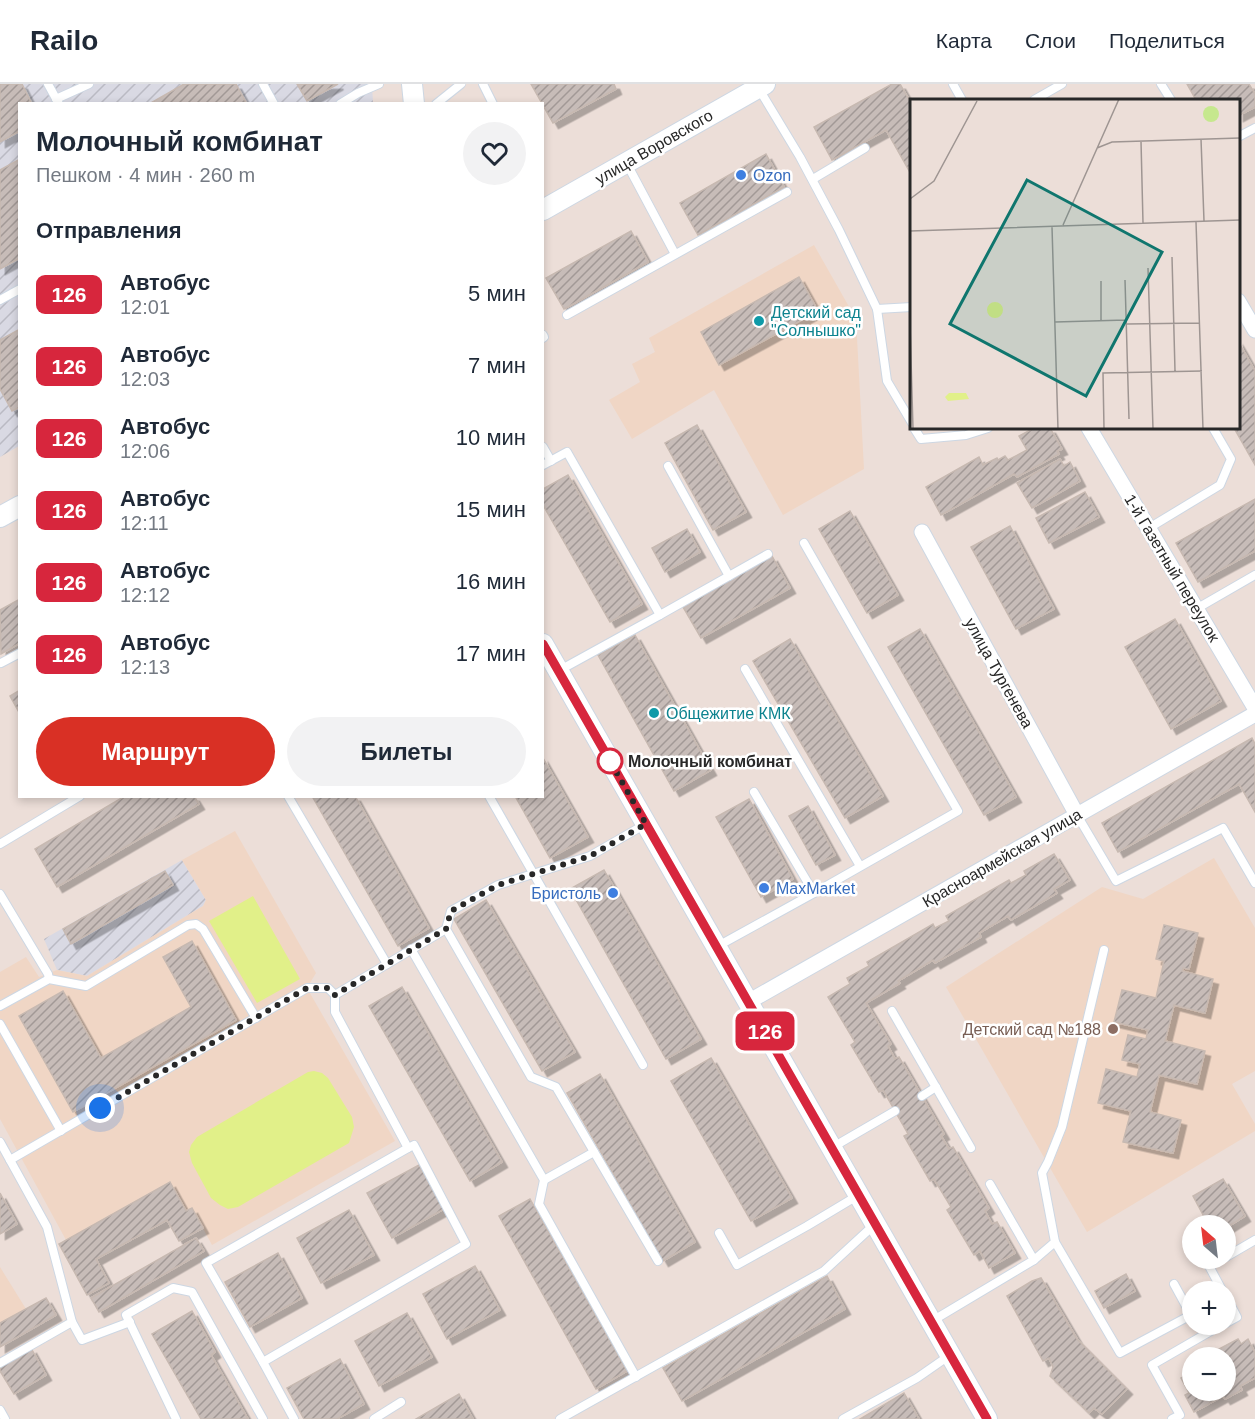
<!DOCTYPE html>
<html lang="ru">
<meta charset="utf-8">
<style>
:root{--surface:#fff;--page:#f2f2f3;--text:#1f2937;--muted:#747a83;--line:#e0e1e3;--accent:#d93025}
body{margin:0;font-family:Helvetica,sans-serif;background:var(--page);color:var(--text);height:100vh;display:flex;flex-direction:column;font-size:22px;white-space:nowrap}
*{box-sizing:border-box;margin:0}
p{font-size:20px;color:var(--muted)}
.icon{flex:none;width:33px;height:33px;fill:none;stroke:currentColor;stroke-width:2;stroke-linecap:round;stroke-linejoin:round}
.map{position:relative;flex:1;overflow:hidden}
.details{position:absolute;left:18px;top:18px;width:526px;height:696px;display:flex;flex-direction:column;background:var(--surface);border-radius:0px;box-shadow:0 3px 9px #0003}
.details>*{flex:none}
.badge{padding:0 12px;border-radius:9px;font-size:21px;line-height:39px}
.needle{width:39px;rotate:332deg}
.buttons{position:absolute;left:1182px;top:1131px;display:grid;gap:12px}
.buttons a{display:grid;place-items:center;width:54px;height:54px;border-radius:50%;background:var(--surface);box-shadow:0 3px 9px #0003;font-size:30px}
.you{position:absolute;width:30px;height:30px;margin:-15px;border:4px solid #fff;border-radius:50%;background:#1a73e8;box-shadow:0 0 0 9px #1a73e833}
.map>.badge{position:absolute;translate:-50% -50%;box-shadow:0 0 0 3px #fff}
h2{padding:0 18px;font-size:22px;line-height:54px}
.round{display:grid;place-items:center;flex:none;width:63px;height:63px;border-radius:32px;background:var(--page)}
.head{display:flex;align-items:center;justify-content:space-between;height:102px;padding:0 18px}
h1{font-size:28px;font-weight:600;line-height:45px}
.action{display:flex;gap:12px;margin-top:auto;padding:12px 18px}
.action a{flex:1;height:69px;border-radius:36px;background:var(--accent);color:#fff;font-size:24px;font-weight:600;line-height:69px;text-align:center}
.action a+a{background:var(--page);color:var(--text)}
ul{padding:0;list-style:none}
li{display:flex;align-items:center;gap:18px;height:72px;padding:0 18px}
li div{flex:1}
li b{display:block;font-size:22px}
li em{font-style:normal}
li .badge{min-width:66px;font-weight:700;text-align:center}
header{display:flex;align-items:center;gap:36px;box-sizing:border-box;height:84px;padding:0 30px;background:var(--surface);border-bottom:2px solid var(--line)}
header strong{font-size:28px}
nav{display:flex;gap:33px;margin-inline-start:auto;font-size:21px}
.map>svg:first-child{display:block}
</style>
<header>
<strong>Railo</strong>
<nav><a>Карта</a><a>Слои</a><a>Поделиться</a></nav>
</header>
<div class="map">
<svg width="1255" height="1335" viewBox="0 0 1255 1335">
<defs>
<pattern id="industrial-furrows" width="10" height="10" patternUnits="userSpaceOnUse" patternTransform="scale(1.5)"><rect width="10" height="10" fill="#d9d9e3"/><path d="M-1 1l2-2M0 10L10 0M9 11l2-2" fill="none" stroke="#babac3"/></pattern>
<pattern id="building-hatch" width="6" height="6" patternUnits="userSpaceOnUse" patternTransform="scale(1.5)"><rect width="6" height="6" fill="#c7bcb8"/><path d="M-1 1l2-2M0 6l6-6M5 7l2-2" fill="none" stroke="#a29996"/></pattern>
<filter id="shadow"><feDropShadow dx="5.5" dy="5.5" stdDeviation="0" flood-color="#0004"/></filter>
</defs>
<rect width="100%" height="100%" fill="#ecded8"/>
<g fill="url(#industrial-furrows)">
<polygon points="0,0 372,0 373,19 20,20 19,362 0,373"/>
<polygon points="182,776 206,816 203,822 87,892 57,886 44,855"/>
</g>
<g fill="#f0d6c5">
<polygon points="814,161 856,235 864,385 783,431 714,306 632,355 609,316 640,298 632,280 655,268 649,254"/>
<polygon points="235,747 316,889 307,904 395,1057 212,1161 192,1124 186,1127 170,1099 66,1156 0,1035 0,888 26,873 39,893 57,886 87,892 203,822 206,816 182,776"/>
<polygon points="1214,774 1255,844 1255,987 1232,1000 1255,1040 1255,1047 1087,1148 946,903 1102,803 1143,815"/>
<polygon points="0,1183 26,1225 0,1239"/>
</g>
<g fill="#e1f089">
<polygon points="253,812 300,895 257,919 209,837"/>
<polygon points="314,987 322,989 328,994 352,1033 354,1043 349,1059 238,1123 228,1125 220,1121 211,1114 192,1079 189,1068 191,1061 197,1053 308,988"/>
</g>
<g fill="url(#building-hatch)" stroke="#c7b9b1" stroke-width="1.5" filter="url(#shadow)">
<polygon points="0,0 22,0 32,20 20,20 20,47 0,58"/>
<polygon points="184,0 236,0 247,20 149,20"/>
<polygon points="297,0 338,0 307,17"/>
<polygon points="531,0 614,0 616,5 553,39"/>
<polygon points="892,0 900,0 912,21 912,92 886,46 832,76 814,43"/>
<polygon points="1187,0 1249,0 1255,10 1255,23 1238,32 1238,16 1196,16"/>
<polygon points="766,70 784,103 698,151 680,119"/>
<polygon points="20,75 20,174 0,185 0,86"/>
<polygon points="631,147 648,178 564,225 546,194"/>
<polygon points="799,193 818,227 719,281 701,248"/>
<polygon points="20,245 20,323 12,327 0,305 0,256"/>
<polygon points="1238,257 1255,287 1255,381 1234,344 1238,344"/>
<polygon points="697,341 746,428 713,446 665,359"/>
<polygon points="1034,344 1050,344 1062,365 1057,367 1059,370 1017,393 1014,390 941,431 926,403 979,373 983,381 997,374 998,376 1005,372 1008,376 1027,366 1019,352"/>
<polygon points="1060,375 1064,382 1070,378 1080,397 1032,424 1017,399"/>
<polygon points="568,391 642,520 610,538 543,421 543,405"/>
<polygon points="1085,408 1099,433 1049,459 1036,434"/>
<polygon points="1255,415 1255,467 1198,498 1176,459"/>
<polygon points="850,427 898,511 867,529 819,445"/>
<polygon points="1010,442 1054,525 1016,545 971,463"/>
<polygon points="687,445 700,468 665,488 652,464"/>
<polygon points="772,472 790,504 701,554 683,523"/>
<polygon points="20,515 20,559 1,570 0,526"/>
<polygon points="1175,535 1221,617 1171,645 1125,563"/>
<polygon points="920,545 1016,713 984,731 888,563"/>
<polygon points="635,551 711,686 674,707 598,571"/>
<polygon points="790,555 883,712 845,734 753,577"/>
<polygon points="20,606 20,630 10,612"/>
<polygon points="1252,654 1255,660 1255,728 1239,700 1118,768 1102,739"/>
<polygon points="543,674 588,753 550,774 515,712 543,712"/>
<polygon points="125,712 194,712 199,720 57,803 35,765"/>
<polygon points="312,712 355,712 429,844 398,862"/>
<polygon points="749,715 793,795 761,813 716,733"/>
<polygon points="808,722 835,771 816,781 789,732"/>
<polygon points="1054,770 1070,796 1054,805 1057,809 1011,836 1008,832 979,849 981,853 935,879 933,876 898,897 900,899 866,919 891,960 888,962 895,975 899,973 944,1050 941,1052 949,1065 953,1063 989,1124 985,1127 992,1140 997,1138 1015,1169 989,1184 980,1167 974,1171 947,1126 951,1123 934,1095 930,1097 904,1052 908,1050 883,1006 879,1008 851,961 855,958 828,913 850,900 847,894 869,882 867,878 933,840 935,844 949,837 946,832 1009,796 1011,799 1026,791 1024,787"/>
<polygon points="604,786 701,955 666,975 570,805"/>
<polygon points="165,787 173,801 71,860 63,845"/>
<polygon points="486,816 575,968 542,987 454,835"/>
<polygon points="1164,841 1198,849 1189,885 1183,884 1182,887 1213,895 1205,929 1174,921 1165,957 1205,967 1197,1000 1159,991 1150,1028 1181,1036 1173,1069 1123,1058 1131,1027 1098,1019 1106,985 1137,993 1140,980 1122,976 1128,951 1146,955 1148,946 1114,938 1122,906 1156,914 1164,877 1156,875"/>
<polygon points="192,857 236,936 73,1028 19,932 63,907 101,974 191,923 163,873"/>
<polygon points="402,903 502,1078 470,1097 369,922"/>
<polygon points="711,974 792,1114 751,1137 671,997"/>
<polygon points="600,990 695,1158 663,1177 567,1009"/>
<polygon points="419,1081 444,1125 392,1154 367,1109"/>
<polygon points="1223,1095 1245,1132 1226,1144 1226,1142 1209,1142 1193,1112"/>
<polygon points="170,1098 186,1127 192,1124 203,1144 179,1157 167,1136 96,1175 109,1199 87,1211 59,1160"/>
<polygon points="0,1109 17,1140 0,1150"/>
<polygon points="530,1115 627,1287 596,1305 499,1132"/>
<polygon points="349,1126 374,1171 321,1199 297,1154"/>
<polygon points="196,1154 204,1167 99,1228 91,1214"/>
<polygon points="278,1169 302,1214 250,1243 225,1198"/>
<polygon points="475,1182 500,1226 447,1255 423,1210"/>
<polygon points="1126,1190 1135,1207 1104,1224 1095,1207"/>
<polygon points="827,1192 845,1225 682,1317 663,1284"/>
<polygon points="1041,1194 1077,1255 1127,1305 1102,1330 1094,1324 1089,1329 1050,1292 1053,1283 1049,1274 1043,1277 1007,1212 1032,1197"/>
<polygon points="46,1214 56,1231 0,1263 0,1239"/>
<polygon points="192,1227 215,1268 211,1271 248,1335 201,1335 152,1250"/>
<polygon points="407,1229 432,1273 379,1302 355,1257"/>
<polygon points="1238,1255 1241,1260 1248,1255 1255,1269 1255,1294 1240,1302 1242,1306 1225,1315 1223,1312 1194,1328 1185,1311 1189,1309 1181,1294 1192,1288 1192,1306 1226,1306 1226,1274 1218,1274 1223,1271 1219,1265"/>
<polygon points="31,1264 46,1291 14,1310 0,1287 0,1283"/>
<polygon points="340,1275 364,1320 337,1335 304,1335 287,1304"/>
<polygon points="904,1309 919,1335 860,1335"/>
<polygon points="459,1310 473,1335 416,1335"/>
</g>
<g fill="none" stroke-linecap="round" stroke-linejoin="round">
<g stroke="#cdd7e3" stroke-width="10">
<g id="lane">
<polyline points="48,0 59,20"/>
<polyline points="263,0 274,20"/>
<polyline points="483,0 493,20"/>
<polyline points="953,0 962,16"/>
<polyline points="1161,0 1171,16"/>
<polyline points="759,5 800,73 839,146 877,225 887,297 912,339"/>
<polyline points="56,15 89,0"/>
<polyline points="1034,16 1062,0"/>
<polyline points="340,20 358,9 379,0"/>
<polyline points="436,20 461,0"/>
<polyline points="1238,53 1255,44"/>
<polyline points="627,80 675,170"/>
<polyline points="813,95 865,64"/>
<polyline points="0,216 20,205"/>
<polyline points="877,225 912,223"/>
<polyline points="567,231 787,108"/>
<polyline points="543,251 544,253 543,254"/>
<polyline points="914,344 921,355 966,351 988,344"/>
<polyline points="543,363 551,377"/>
<polyline points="543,381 567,368 660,531 560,586"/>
<polyline points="668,382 729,492"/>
<polyline points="1149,444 1220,401 1231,375 1213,344"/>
<polyline points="804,459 958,727 814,809"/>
<polyline points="1196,525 1255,491"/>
<polyline points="660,531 768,470"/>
<polyline points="1,579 20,569"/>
<polyline points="745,585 860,782"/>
<polyline points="288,712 387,880"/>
<polyline points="489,712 643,981"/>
<polyline points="1077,731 1116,797 1223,744 1255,799"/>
<polyline points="644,741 590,772 498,801 451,827 446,845 531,993 556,1003 658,1177"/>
<polyline points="0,760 80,712"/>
<polyline points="0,810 48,890 49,895"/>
<polyline points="718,862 814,809 754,708"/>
<polyline points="411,865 544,1096 539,1120 636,1293"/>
<polyline points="0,922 49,895 86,902 188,841 196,840 203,845 256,934"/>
<polyline points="892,927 971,1064"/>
<polyline points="0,940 61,1047"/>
<polyline points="922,1012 936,1003"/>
<polyline points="0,1058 47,1143 72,1238 0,1279"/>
<polyline points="833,1063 895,1027"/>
<polyline points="10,1076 307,904 328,904 335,911 446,845"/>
<polyline points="544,1096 594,1068"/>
<polyline points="719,1149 737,1181 807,1142 857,1112"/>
<polyline points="1055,1158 1120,1269 1191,1231 1174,1200"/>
<polyline points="1226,1173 1255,1156"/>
<polyline points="1222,1174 1209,1182 1223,1208"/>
<polyline points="1034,1176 1055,1158 1042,1089 1048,1078 1062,1043 1104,866"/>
<polyline points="1226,1212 1237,1233 1226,1239"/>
<polyline points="932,1237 1034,1176 990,1100"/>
<polyline points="72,1238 82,1256 130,1238"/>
<polyline points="263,1278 206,1179 408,1064 335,928 335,911"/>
<polyline points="0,1326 5,1335"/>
<polyline points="176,1335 126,1231 173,1204 192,1208 263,1335"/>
<polyline points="294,1335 263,1278 466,1160 414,1061 408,1064"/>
<polyline points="374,1335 401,1318"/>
<polyline points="560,1335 824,1187 874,1141"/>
<polyline points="843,1335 917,1294 950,1271"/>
<polyline points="1172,1335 1180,1331 1152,1281 1223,1240"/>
</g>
</g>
<g stroke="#cdd7e3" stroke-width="17">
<g id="street">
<polyline points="1238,217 1255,246"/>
<polyline points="1089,344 1255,624"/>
<polyline points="922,448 1077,731"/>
<polyline points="748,918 1255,630"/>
</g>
</g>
<g stroke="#cdd7e3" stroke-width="22">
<g id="secondary">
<polyline points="412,0 414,20"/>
<polyline points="543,126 765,0"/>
<polyline points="0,433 20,422"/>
<polyline points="543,560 987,1335"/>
</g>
</g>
<use href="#lane" stroke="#fff" stroke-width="8"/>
<use href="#street" stroke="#fff" stroke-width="15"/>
<use href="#secondary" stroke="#fff" stroke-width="20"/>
</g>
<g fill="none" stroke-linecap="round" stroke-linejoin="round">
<g stroke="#fff" stroke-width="14">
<polyline id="line" points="543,560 987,1335"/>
</g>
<use href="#line" stroke="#d7263d" stroke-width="9"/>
<polyline stroke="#282828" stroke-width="6" stroke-dasharray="0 10.8" points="100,1024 307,904 328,904 335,911 446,845 451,827 498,801 590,772 646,740 610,677"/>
</g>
<g fill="#3f7fe0" stroke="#fff" stroke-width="2">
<circle cx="741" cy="91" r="6"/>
<circle cx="764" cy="804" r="6"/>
<circle cx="613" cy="809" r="6"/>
</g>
<g fill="#0f9aa8" stroke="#fff" stroke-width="2">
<circle cx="759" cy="237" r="6"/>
<circle cx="654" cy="629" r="6"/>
</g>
<circle fill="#fff" stroke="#d7263d" stroke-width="3" cx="610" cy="677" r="12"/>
<circle fill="#8d6e63" stroke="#fff" stroke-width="2" cx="1113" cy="945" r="6"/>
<g text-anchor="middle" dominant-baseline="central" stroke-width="5" stroke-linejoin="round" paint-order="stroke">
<g font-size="16" fill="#282828" stroke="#fff">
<text transform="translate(654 63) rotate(-30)">улица Воровского</text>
<text transform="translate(1172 484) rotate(59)">1-й Газетный переулок</text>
<text transform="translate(999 589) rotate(61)">улица Тургенева</text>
<text transform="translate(1002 774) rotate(-30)">Красноармейская улица</text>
</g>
<g font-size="16" fill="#366cbe" stroke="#fff" text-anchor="start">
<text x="753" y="91">Ozon</text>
<text x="776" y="804">MaxMarket</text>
<text x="601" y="809" text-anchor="end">Бристоль</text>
</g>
<g font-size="16" fill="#0d838f" stroke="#fff" text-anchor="start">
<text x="771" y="228">Детский сад<tspan x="771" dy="18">"Солнышко"</tspan></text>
<text x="666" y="629">Общежитие КМК</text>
</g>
<g font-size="16" font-weight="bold" fill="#282828" stroke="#fff" text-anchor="start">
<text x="628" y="677">Молочный комбинат</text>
</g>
<g font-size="16" fill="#785e54" stroke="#fff" text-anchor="end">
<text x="1101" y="945">Детский сад №188</text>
</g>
</g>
<g transform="translate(910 15)">
<rect width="330" height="330" fill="#ecded8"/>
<path d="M293 15a8 8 0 1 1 16 0a8 8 0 1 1-16 0Z" fill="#c6e88e"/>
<path d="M77 211a8 8 0 1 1 16 0a8 8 0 1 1-16 0ZM39,294H56L59,300L38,302L35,298Z" fill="#e1f089"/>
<path fill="none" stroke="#9e9592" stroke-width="1.5" d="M291,40L294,122M231,42L233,124M187,49L202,43L330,39M0,100L24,82L67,2M286,123L293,330M153,126L209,0M142,128L148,330M0,132L330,121M262,158L265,272M238,169L243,330M215,181L219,320M191,182V222M145,223L216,221M0,225L3,330M217,225L290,224M194,330L193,274L292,272"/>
<path fill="#0f766e" fill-opacity="0.15" stroke="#0f766e" stroke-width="3" d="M117,81L252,153L176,297L40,225Z"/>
<rect width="330" height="330" fill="none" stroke="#282828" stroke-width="3"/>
</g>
</svg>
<div class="buttons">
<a><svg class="needle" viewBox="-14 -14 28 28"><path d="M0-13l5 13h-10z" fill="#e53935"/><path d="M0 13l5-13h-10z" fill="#747a83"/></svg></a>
<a>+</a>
<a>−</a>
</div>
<div class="you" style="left:100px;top:1024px"></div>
<b class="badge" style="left:765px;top:947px;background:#d7263d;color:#fff">126</b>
<section class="details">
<div class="head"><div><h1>Молочный комбинат</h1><p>Пешком · 4 мин · 260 m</p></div><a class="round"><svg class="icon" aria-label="heart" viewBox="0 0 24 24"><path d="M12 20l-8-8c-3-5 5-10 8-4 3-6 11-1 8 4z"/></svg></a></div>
<h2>Отправления</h2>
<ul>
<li><span class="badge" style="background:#d7263d;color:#fff">126</span><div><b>Автобус</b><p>12:01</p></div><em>5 мин</em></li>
<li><span class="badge" style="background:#d7263d;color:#fff">126</span><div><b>Автобус</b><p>12:03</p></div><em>7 мин</em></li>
<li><span class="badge" style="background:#d7263d;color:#fff">126</span><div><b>Автобус</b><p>12:06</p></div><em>10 мин</em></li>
<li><span class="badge" style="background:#d7263d;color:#fff">126</span><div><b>Автобус</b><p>12:11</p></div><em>15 мин</em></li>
<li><span class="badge" style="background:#d7263d;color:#fff">126</span><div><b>Автобус</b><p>12:12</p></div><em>16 мин</em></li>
<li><span class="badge" style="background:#d7263d;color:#fff">126</span><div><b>Автобус</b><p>12:13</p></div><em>17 мин</em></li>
</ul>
<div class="action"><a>Маршрут</a><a>Билеты</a></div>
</section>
</div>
